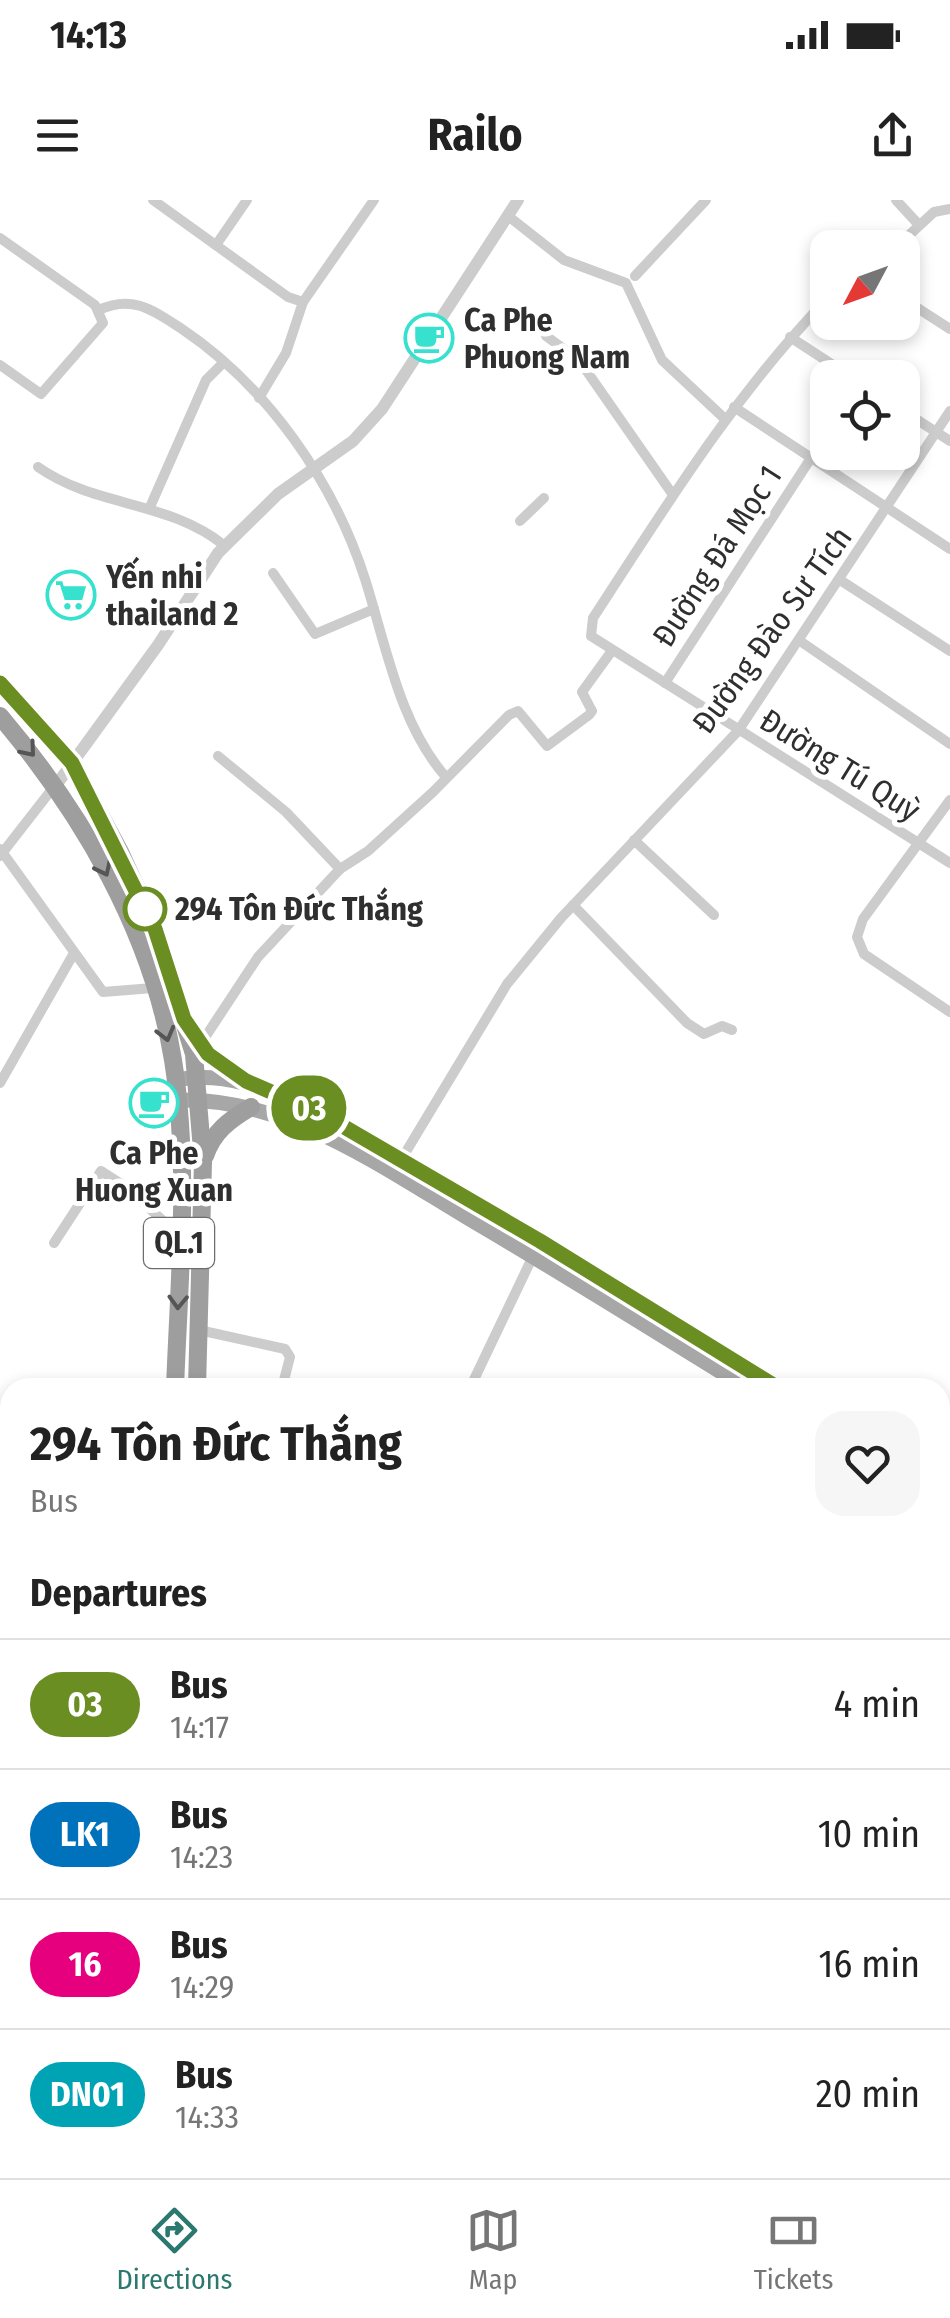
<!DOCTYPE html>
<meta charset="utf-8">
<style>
:root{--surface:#fff;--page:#f6f6f6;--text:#222;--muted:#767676;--line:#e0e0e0;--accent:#2b786f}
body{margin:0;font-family:"Fira Sans Condensed",sans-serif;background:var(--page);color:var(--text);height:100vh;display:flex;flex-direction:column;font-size:38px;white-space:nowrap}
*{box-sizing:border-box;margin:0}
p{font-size:32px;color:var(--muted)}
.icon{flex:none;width:55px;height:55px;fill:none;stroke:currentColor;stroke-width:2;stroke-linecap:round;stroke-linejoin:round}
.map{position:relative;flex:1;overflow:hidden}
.panel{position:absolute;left:0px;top:1178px;width:950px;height:802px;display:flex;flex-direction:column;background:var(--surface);border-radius:30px 30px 0 0;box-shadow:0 5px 15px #0003}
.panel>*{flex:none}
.badge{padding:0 20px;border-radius:32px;font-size:35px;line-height:65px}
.needle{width:65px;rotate:229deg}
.controls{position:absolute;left:810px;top:30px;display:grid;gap:20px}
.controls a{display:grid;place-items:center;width:110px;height:110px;border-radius:20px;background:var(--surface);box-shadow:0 5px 15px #0003;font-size:50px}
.map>.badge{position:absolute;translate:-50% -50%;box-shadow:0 0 0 5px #fff}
h2{padding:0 30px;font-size:38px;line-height:90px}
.round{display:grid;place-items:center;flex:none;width:105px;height:105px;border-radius:30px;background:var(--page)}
.overview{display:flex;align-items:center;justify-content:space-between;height:170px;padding:0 30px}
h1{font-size:48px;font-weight:700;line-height:75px}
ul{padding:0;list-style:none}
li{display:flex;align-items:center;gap:30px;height:130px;padding:0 30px;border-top:2px solid var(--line)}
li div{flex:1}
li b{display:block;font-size:38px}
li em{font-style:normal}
li .badge{min-width:110px;font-weight:700;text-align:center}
.status{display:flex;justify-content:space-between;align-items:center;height:70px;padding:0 50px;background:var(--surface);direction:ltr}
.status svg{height:28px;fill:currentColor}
header{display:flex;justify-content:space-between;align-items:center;height:130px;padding:0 30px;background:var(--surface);font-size:45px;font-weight:700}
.tabs{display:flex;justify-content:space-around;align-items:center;height:140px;border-top:2px solid var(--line);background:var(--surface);font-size:28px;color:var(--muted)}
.tabs a{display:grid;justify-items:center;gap:5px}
.tabs .on{color:var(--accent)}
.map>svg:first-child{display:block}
</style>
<div class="status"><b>14:13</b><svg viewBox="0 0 49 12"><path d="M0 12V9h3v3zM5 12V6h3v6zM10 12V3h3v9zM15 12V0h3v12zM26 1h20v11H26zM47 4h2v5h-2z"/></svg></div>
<header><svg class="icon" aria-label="menu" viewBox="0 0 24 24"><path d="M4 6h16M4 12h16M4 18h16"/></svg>Railo<svg class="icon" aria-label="share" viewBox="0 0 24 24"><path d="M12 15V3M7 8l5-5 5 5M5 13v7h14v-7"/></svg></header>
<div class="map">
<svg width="950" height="1978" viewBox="0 0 950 1978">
<rect width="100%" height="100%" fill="#fff"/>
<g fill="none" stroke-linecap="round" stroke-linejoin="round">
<g stroke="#ebd6ca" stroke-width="12">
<polyline points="940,1918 950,1896"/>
<polyline points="885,1978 900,1970"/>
</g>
<g stroke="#ccc" stroke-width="10">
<polyline points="153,0 288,97 303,102"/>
<polyline points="896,0 919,25"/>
<polyline points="508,16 564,60 626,83 662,160 725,219"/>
<polyline points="0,38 95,105 103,123 41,194 0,165"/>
<polyline points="216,45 247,0"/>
<polyline points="895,48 934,12 950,9"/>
<polyline points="635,76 706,0"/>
<path d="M828,98C735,194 666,306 593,418L591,436L950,663"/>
<polyline points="902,98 950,129"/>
<path d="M99,110C133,94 154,111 182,129C268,187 334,282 365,379C386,445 399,523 445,576"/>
<polyline points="546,136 579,160 673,295"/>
<polyline points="790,137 853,178"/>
<polyline points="259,198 286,153 303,102 374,0"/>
<polyline points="734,207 950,349"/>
<polyline points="902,210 950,241"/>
<path d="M38,267C96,308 169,300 225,346"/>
<polyline points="150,307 206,180 224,162"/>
<polyline points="520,321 544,298"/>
<polyline points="273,373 315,434 374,409"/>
<polyline points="840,380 950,451"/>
<polyline points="800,441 950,544"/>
<polyline points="665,483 811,258"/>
<polyline points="218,556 286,612 340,669"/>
<polyline points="950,600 863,719 857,737 864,754 950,812"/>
<polyline points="634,640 714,715"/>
<polyline points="0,649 103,792 153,788"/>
<polyline points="0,656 56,584"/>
<polyline points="573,705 687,823 704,834 722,826 732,830"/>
<polyline points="200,845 258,757 340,669 368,651 433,592 509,515 518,511 547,546 589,515 592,511 582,492 611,452"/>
<polyline points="0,883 74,753"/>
<polyline points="401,960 507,784 561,718 738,531 950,211"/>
<polyline points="54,1043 101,971 129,989 179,1036"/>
<polyline points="199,1130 285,1149 290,1157 282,1188"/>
<polyline points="470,1188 533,1056"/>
<polyline points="716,1188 725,1174"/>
<polyline points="0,1575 10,1579"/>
<polyline points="940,1720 950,1724"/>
<polyline points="940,1865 950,1838"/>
<polyline points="550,1978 652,1970"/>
</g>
<polyline stroke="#ccc" stroke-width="12" points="57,584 158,445 218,353 278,294 353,241 382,209 518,0"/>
<g stroke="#a7a7a7" stroke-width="15">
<path d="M175,880C231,870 272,892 322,914L778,1188"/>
<path d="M177,900C285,897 379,965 468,1018C562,1073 654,1131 747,1188"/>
<polyline points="940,1293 950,1299"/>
<polyline points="940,1309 950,1316"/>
</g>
<g stroke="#9e9e9e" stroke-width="18">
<polyline points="0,483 72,563 120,652 155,729 194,854 203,962 197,1188"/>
<path d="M0,516C82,613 152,732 173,860C190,967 179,1080 175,1188"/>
<polyline points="194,836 208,855 246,881"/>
<path d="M205,956C213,932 229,920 251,907"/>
<polyline points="229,1970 229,1978"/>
<polyline points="251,1970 252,1978"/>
</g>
</g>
<defs><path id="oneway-chevron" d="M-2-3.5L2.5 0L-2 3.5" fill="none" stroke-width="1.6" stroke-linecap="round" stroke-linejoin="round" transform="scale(2.5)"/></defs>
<g stroke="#565656">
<use href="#oneway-chevron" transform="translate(29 550) rotate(50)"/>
<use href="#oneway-chevron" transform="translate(104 669) rotate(64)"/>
<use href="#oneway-chevron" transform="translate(166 834) rotate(75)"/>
<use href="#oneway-chevron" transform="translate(178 1102) rotate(92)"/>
</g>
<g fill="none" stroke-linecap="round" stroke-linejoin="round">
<g stroke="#fff" stroke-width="22">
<polyline id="line" points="0,483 72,563 155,729 184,819 208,854 246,881 322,914 540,1041 778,1188"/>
</g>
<use href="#line" stroke="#6b8e23" stroke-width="15"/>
</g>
<defs>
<g id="cafe-ring" transform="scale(2.5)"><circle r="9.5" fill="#fff" stroke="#36e1ce" stroke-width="1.5"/><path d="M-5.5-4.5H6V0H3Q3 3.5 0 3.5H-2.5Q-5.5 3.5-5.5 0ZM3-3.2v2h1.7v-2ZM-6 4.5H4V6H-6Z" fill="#36e1ce"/></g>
<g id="supermarket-ring" transform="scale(2.5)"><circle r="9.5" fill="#fff" stroke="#36e1ce" stroke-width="1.5"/><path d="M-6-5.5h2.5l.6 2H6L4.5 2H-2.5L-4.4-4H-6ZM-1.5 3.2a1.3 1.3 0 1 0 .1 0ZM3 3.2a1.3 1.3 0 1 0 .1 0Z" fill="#36e1ce"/></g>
</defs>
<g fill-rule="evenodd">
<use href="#cafe-ring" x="429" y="138"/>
<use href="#supermarket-ring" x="71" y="395"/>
<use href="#cafe-ring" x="154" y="903"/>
</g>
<circle fill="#fff" stroke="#6b8e23" stroke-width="5" cx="145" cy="709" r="20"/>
<g text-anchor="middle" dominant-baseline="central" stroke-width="10" stroke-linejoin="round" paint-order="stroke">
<rect fill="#fff" stroke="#6d6d6d" stroke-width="2.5" x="144" y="1018" width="70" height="50" rx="8"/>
<g font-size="30" font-weight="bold" fill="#2f2f2f">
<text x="179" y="1043">QL.1</text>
</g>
<g font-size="32" font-weight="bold" fill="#2f2f2f" stroke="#fff" text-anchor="start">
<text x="464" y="120">Ca Phe<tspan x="464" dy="37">Phuong Nam</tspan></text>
<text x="106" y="377">Yến nhi<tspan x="106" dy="37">thailand 2</tspan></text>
<text x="154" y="953" text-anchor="middle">Ca Phe<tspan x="154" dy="37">Huong Xuan</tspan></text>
</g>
<g font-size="32" fill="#2f2f2f" stroke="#fff">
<text transform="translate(717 356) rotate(-57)">Đường Đá Mọc 1</text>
<text transform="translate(772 430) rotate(-54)">Đường Đào Sư Tích</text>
<text transform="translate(840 565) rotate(32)">Đường Tú Quỳ</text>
</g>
<g font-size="32" font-weight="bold" fill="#2f2f2f" stroke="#fff" text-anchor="start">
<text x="175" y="709">294 Tôn Đức Thắng</text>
</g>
</g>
</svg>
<div class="controls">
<a><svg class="needle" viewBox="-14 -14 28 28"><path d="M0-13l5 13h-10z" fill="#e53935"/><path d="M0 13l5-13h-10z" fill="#767676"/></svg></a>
<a><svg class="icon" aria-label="locate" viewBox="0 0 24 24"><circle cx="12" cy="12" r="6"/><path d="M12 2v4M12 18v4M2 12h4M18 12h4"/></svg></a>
</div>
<b class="badge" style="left:309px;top:908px;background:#6b8e23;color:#fff">03</b>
<section class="panel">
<div class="overview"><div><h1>294 Tôn Đức Thắng</h1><p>Bus</p></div><a class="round"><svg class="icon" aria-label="heart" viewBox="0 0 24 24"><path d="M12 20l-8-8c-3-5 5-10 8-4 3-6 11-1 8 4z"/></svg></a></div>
<h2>Departures</h2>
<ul>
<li><span class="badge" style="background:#6b8e23;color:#fff">03</span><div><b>Bus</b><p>14:17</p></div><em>4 min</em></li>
<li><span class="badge" style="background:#0072bc;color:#fff">LK1</span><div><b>Bus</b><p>14:23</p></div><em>10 min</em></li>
<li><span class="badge" style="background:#e6007e;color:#fff">16</span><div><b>Bus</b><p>14:29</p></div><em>16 min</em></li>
<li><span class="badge" style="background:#00a3b4;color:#fff">DN01</span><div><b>Bus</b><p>14:33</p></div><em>20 min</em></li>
</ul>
</section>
</div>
<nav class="tabs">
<a class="on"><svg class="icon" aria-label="directions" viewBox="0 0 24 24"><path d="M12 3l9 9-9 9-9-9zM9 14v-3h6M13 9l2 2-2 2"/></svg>Directions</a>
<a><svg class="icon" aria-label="map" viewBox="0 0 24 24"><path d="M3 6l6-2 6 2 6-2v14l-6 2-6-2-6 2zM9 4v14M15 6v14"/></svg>Map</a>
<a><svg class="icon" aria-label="tickets" viewBox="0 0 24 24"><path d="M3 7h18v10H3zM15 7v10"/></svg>Tickets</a>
</nav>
